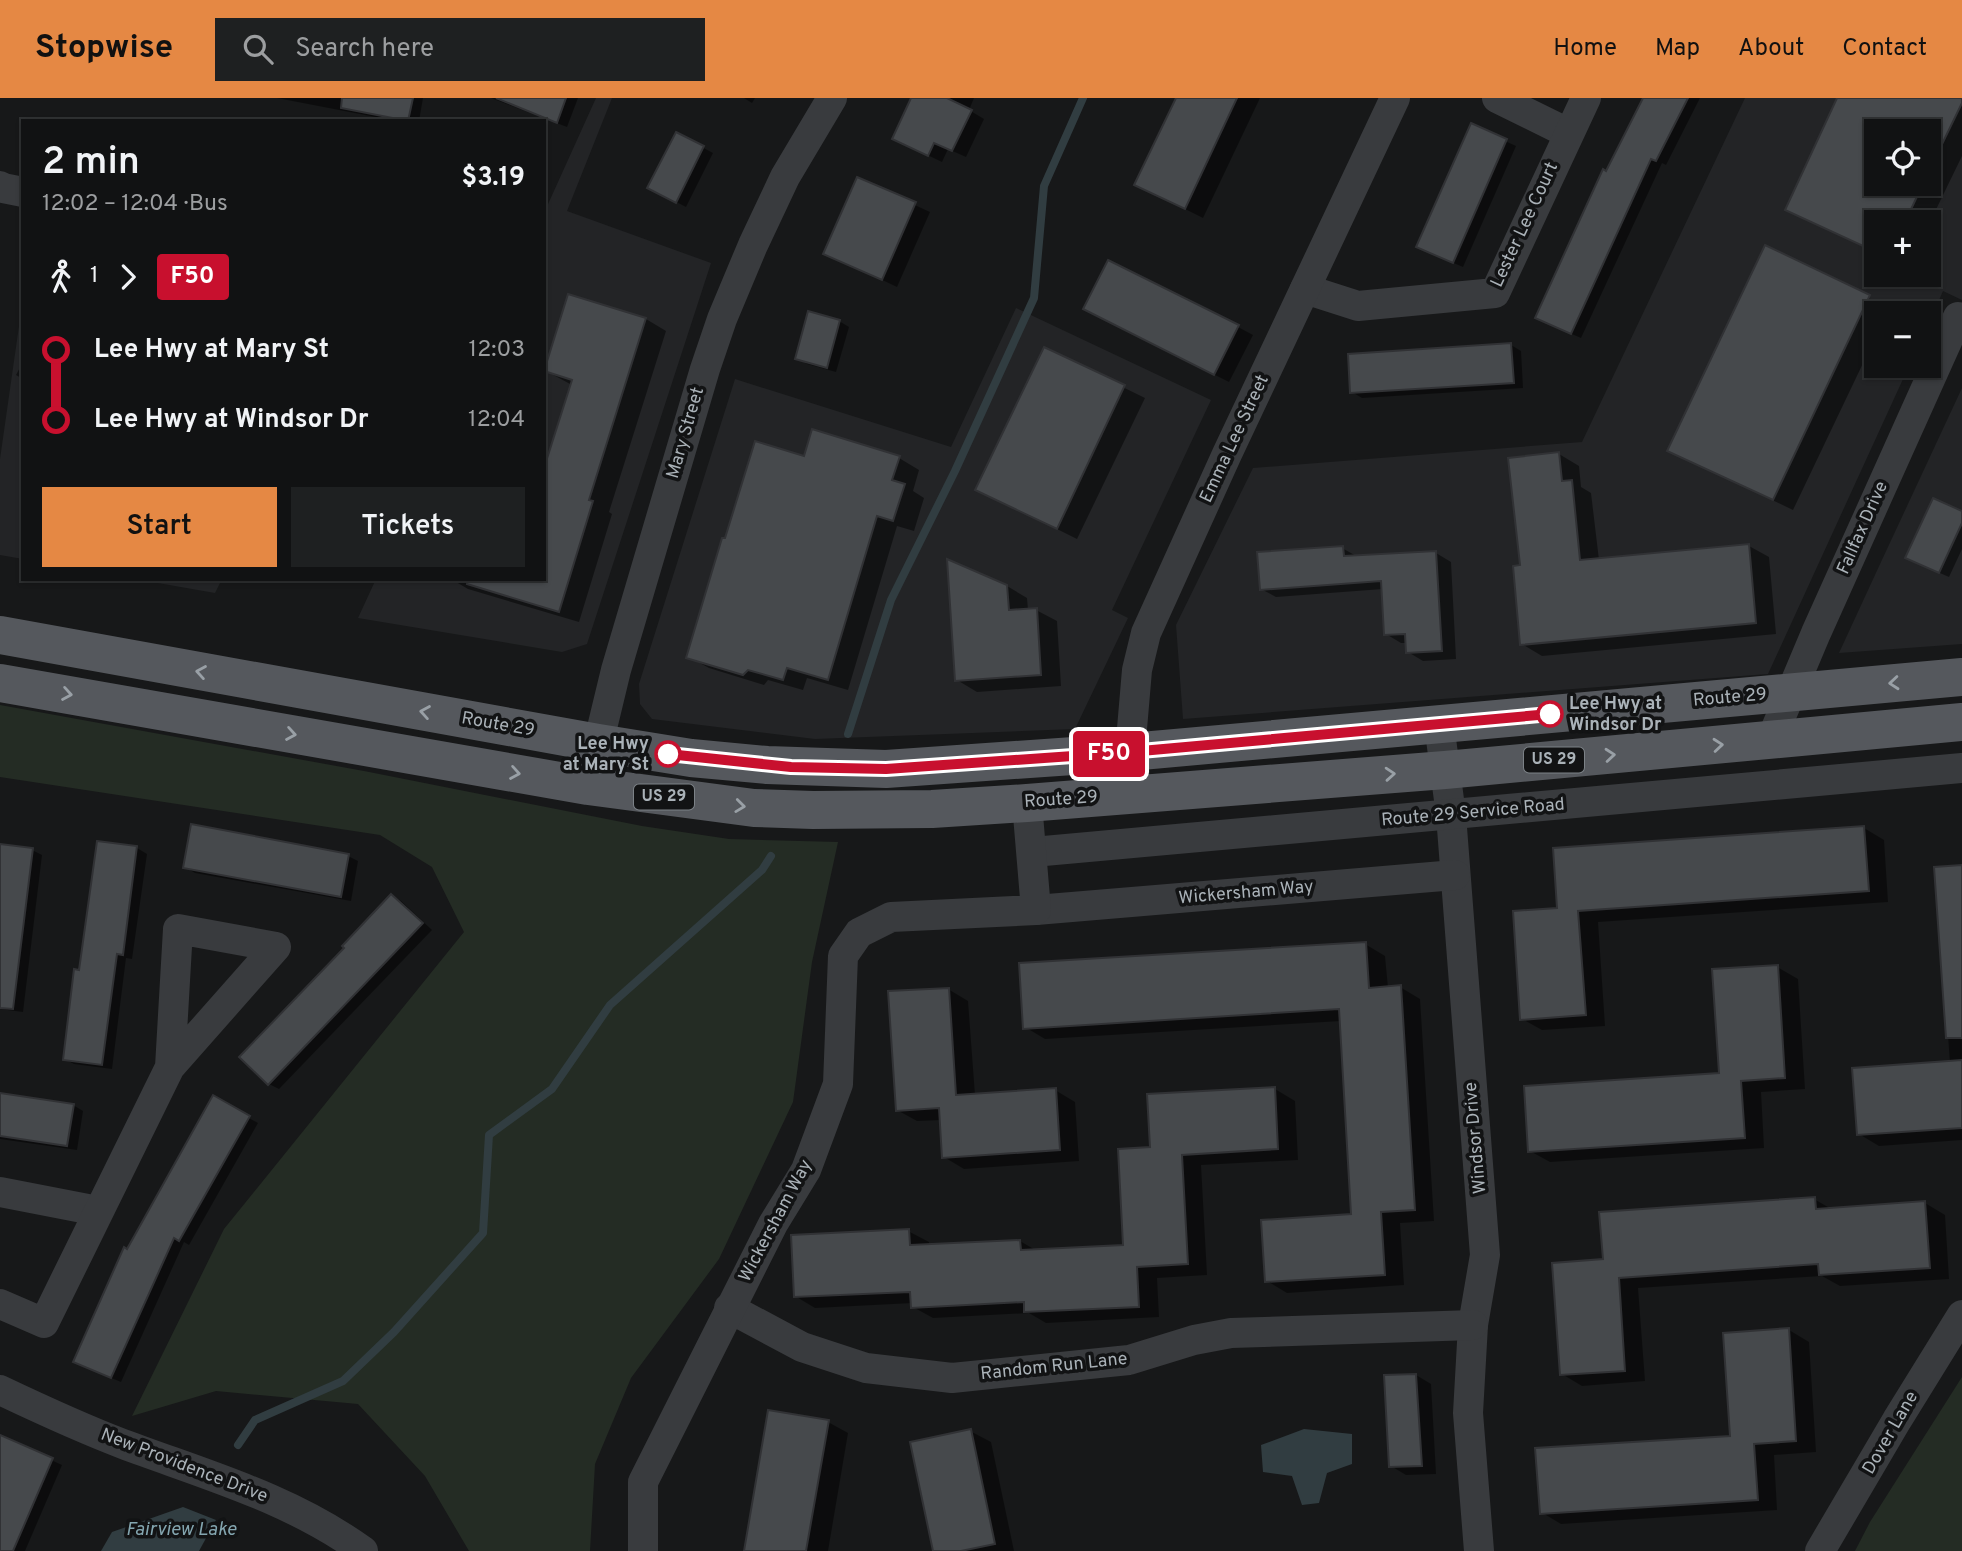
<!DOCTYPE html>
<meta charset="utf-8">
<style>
:root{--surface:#111213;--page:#1e2021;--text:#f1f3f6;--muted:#9c9ea0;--line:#303233;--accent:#e58844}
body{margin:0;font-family:Overpass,sans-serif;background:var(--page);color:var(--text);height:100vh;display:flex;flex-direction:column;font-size:26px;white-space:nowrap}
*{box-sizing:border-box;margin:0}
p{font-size:23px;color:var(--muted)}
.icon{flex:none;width:38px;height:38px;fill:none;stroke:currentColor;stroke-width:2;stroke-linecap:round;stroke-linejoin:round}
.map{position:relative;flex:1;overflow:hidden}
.drawer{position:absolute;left:21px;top:21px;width:525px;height:462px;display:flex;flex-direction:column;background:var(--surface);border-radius:0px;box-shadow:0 2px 5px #0004,0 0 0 2px var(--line)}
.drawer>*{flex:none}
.badge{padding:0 14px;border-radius:5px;font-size:24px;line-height:46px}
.tools{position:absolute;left:1864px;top:21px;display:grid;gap:14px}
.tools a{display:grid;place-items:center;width:77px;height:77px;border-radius:0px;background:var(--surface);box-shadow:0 2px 5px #0004,0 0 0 2px var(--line);font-size:35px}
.map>.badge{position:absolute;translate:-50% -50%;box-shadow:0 0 0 4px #fff}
.legs{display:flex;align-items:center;gap:10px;height:77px;padding:0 21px;font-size:23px}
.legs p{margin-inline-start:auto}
.summary{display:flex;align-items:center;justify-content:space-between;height:119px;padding:0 21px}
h1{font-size:38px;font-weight:600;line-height:52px}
.action{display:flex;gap:14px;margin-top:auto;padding:14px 21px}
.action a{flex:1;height:80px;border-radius:0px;background:var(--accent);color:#111;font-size:28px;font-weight:600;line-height:80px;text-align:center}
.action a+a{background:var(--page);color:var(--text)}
ul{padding:0 21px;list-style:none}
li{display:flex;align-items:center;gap:24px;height:70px;font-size:26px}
li i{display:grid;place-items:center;width:10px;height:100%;margin:0 9px;background:currentColor}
li i::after{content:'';width:18px;height:18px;margin:-9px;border:5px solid;border-radius:50%;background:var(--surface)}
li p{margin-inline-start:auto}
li:first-child i{background:linear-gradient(#0000 50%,currentColor 0)}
li:last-child i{background:linear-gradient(currentColor 50%,#0000 0)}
header{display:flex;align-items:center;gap:42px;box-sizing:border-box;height:98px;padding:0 35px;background:var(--accent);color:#111}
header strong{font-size:33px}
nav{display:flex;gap:38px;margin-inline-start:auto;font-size:24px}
.search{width:490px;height:63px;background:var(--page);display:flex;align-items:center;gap:18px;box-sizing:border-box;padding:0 24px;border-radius:0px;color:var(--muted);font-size:26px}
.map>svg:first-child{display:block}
</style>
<header>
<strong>Stopwise</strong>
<div class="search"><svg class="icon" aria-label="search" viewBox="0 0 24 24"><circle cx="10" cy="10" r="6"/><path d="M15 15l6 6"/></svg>Search here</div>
<nav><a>Home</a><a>Map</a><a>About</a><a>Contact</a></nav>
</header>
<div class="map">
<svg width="1962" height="1453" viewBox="0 0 1962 1453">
<rect width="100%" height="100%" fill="#171819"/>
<g fill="#232426" fill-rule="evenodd">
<polygon points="596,0 612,0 567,113 711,165 587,546 562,554 358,520 376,481 544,481 544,115"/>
<path d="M1745,0H1962V202L1943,193L1929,225L1928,215H1876V268H1909L1768,576L1183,621L1176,527L1253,370L1582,344ZM1876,33H1928V86H1876ZM1876,124H1928V177H1876Z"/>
<polygon points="23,200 23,461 0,457 0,361"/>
<polygon points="1016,210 1211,302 1112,512 1128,520 1075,631 815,641 652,621 640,606 639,586 735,281 951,349"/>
<polygon points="1962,290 1962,546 1839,555 1881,464"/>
<polygon points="135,481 222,481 215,495"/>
</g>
<g fill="#242c24">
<polygon points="0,607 364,673 642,728 729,741 838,744 812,864 793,1004 719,1161 631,1280 595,1366 590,1453 469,1453 425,1378 358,1306 216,1293 132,1318 224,1131 464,834 432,769 380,737 0,679"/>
<polygon points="1962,1279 1962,1453 1855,1453 1870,1424"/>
</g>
<g fill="#313d41">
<polygon points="1304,1331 1352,1336 1352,1366 1327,1375 1319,1405 1302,1407 1292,1378 1263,1374 1261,1347"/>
<polygon points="183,1409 216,1422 199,1453 101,1453 112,1434"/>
</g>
<g fill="#0007" fill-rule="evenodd">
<polygon points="277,0 423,0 419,23 396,23"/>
<polygon points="491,0 578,0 567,29"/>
<polygon points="744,0 755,0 752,5"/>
<polygon points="914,0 974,0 969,12 984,21 966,59 948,51 942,64 894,41"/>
<polygon points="1177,0 1260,0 1203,120 1137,87"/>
<polygon points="1645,0 1700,0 1666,67 1662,65 1581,240 1547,225 1607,75"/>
<path d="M1839,0H1962V58L1928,128V124H1876V155L1787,111ZM1876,33H1928V86H1876Z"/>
<polygon points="1472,28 1516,48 1463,169 1428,154"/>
<polygon points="677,36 713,55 686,109 659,95"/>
<polygon points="858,81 930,114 897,189 826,155"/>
<polygon points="1766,150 1889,210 1887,215 1876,215 1876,238 1793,412 1669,353"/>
<polygon points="570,198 646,221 666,233 609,414 612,416 579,524 468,491 451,481 544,481 544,368 546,369 572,287 546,273"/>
<polygon points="1100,219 1238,229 1253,237 1229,284"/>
<polygon points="839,223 849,229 836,274 807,266 797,260"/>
<polygon points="1511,247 1521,253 1523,290 1362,300 1352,294"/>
<polygon points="1045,251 1145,300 1077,441 977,391"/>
<polygon points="23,264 23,281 16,277"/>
<polygon points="1559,356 1579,368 1581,389 1591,395 1599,462 1749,448 1769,459 1776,536 1542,558 1522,546 1522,469"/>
<polygon points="899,360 919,372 913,393 924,400 914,433 897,428 848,592 807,580 803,592 768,582 764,587 709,570 689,559 805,361"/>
<polygon points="1962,415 1962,451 1949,479 1917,465"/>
<polygon points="1342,450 1358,459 1436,455 1451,464 1456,561 1423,563 1408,554 1408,545 1401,545 1386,536 1383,491 1276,499 1261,491"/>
<polygon points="1007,488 1027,500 1028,512 1036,512 1057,523 1061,588 977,594 957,582"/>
<polygon points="1864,730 1884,742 1888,804 1598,824 1605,928 1542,932 1522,921 1559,812"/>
<polygon points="98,745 137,750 147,756 132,861 126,860 112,971 74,966 65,961 81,874"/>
<polygon points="0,748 32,752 42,757 23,914 0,911"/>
<polygon points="348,758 358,763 351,803 195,775 185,769"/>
<polygon points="1962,769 1962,1042 1879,1048 1859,1036 1950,965 1936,771"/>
<polygon points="392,798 401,803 432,832 279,991 269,986 347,850"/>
<polygon points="1365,846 1385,858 1388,890 1400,889 1420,901 1434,1123 1400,1125 1404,1187 1287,1195 1267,1183 1353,1118 1341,923 1045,941 1025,929"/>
<polygon points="1777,869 1798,881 1805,991 1761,994 1764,1050 1550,1064 1530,1053 1721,977"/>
<polygon points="948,891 968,903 975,997 1055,992 1075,1004 1079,1063 964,1071 944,1059 942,1022 917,1023 897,1012"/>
<polygon points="1275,991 1295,1003 1298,1062 1201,1067 1207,1177 1157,1180 1159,1219 1046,1225 1029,1215 933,1220 913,1209 913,1205 815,1210 795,1198 908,1133 929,1144 929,1148 1020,1143 1037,1153 1125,1148 1151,1051"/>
<polygon points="0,997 73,1007 83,1013 77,1052 0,1041"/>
<polygon points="213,1000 258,1025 189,1147 184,1144 121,1284 85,1269 128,1153"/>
<polygon points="1814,1101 1833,1112 1925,1105 1945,1117 1949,1181 1840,1188 1822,1178 1638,1190 1645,1283 1582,1288 1562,1276 1605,1163"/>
<polygon points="1789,1232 1809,1244 1816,1354 1774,1357 1777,1412 1561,1426 1541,1414 1731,1339"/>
<polygon points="1416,1277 1431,1286 1436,1376 1406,1377 1391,1368"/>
<polygon points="828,1324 848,1335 828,1453 745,1453"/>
<polygon points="970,1333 991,1344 1014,1453 935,1453"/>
<polygon points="1,1339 62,1367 25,1453 0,1453"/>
</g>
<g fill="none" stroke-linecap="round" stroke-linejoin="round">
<g stroke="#313d41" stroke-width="8">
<polyline points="848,636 891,502 955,373 1034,200 1044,88 1083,0"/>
<polyline points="238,1347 255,1322 343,1283 394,1234 483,1135 489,1037 552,991 610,907 762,772 771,758"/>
</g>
</g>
<g fill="#46494c" stroke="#313235" stroke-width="2">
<polygon points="342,0 413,0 408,23 341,10"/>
<polygon points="496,0 566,0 557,25"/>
<polygon points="911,0 947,0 972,12 952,53 934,45 928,58 892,41"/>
<polygon points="1176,0 1237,0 1185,111 1134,87"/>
<polygon points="1643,0 1688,0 1656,63 1651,61 1571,236 1535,220 1603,71 1606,73"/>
<polygon points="1837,0 1962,0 1962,5 1928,75 1928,33 1876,33 1876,86 1923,86 1905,124 1876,124 1876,154 1785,112"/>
<polygon points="1471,25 1507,41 1453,165 1416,149"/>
<polygon points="676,34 704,48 676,105 647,90"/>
<polygon points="857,79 916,104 882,182 823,156"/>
<polygon points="1765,147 1870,197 1773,402 1667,353"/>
<polygon points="1108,162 1239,227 1214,277 1083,211"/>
<polygon points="568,196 646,220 589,402 593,403 559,514 467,486 468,481 544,481 544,370 572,282 544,273"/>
<polygon points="808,213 840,222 827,270 795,261"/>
<polygon points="1511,245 1514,285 1350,295 1348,256"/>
<polygon points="1044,249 1125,287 1057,431 975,392"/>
<polygon points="812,331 900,358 892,382 905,386 893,423 877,418 828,582 787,570 783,582 748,572 743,577 686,560 722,440 725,440 755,343 804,358"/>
<polygon points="1559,354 1562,383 1572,382 1580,462 1749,446 1756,525 1520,547 1513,468 1520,467 1508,360"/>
<polygon points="1933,400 1962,413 1962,425 1939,475 1905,460"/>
<polygon points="1343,448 1344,458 1436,453 1442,553 1406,555 1405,536 1384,537 1381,483 1260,492 1257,454"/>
<polygon points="947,461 1007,487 1009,512 1037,510 1041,577 955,583"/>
<polygon points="191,726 349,756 341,799 183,770"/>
<polygon points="1864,728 1869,793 1578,813 1586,917 1520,922 1513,813 1557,810 1553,750"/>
<polygon points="97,743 137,748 123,857 117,856 102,967 63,962 74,871 79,872"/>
<polygon points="0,746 33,750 13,911 0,910"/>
<polygon points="1962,767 1962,940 1946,940 1934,769"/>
<polygon points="391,796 423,825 268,987 239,959 344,850 342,848"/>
<polygon points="1366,844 1369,890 1401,887 1415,1112 1381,1114 1385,1177 1265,1184 1261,1122 1351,1116 1339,911 1023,931 1019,865"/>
<polygon points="1778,867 1785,980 1741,983 1745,1040 1528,1054 1524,988 1719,975 1712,871"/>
<polygon points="949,890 956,997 1056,990 1060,1052 942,1060 939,1010 896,1013 888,893"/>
<polygon points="1962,962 1962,1030 1857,1037 1852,970"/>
<polygon points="1275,989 1278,1051 1182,1057 1188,1166 1137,1169 1139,1209 1024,1214 1024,1204 911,1210 910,1194 794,1199 791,1137 909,1131 910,1147 1020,1142 1021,1152 1123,1147 1118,1051 1150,1049 1147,996"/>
<polygon points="0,995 74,1006 67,1048 0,1038"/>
<polygon points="213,997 250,1018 179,1143 174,1140 111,1280 73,1264 124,1149 127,1151"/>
<polygon points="1815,1099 1816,1111 1925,1103 1930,1170 1819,1177 1818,1166 1619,1180 1625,1273 1560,1277 1552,1165 1603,1161 1599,1114"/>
<polygon points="1789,1230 1796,1343 1754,1346 1758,1402 1540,1416 1535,1350 1730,1338 1723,1235"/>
<polygon points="1416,1276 1422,1368 1389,1369 1384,1277"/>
<polygon points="768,1312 829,1322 806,1453 744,1453"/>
<polygon points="971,1331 995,1446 961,1453 933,1453 910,1344"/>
<polygon points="0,1337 53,1360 13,1453 0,1453"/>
</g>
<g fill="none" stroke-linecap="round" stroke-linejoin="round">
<g stroke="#393b3e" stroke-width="30">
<polyline points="1497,0 1568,35"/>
<polyline points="0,88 3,90 23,94"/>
<polyline points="1305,191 1358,208 1495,195 1586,0"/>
<polyline points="1439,626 1451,717 1485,1157 1473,1227 1468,1315 1479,1453"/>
<polyline points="1771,642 1816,535 1958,219"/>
<polyline points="588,688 616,572 705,271 722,221 753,147 785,79 832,0"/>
<polyline points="1134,697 1130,654 1137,572 1146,535 1227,356 1395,0"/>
<polyline points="1033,754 1962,670"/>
<polyline points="1036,812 1455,777"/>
<polyline points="0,1094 98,1113"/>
<polyline points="0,1206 44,1225 170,969 276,849 178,831 170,969"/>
<polyline points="729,1210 802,1249 866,1270 952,1280 1129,1262 1194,1242 1231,1235 1473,1227"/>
<path d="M0,1292C40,1311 81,1330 123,1346C206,1377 290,1400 363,1453"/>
<polyline points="643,1453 643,1384 773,1126 806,1072 838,986 843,858 859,835 891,819 1036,812 1027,705"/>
<polyline points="1820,1453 1897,1322 1962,1217"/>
</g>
<g stroke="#55585d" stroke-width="38">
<polyline points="0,537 598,645 691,660 767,667 886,671 1130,654 1962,579"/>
<polyline points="0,585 588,688 754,710 813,712 932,711 1027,705 1445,672 1962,624"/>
</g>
</g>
<defs><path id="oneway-chevron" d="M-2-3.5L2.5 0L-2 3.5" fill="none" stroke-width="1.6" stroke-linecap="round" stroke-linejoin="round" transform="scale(1.75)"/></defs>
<g stroke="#99a0a6">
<use href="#oneway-chevron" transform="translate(201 574) rotate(-170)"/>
<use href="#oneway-chevron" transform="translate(1894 585) rotate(175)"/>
<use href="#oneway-chevron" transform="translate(67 596) rotate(10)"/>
<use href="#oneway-chevron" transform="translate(425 614) rotate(-170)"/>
<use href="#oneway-chevron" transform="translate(291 636) rotate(10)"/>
<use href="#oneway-chevron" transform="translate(1718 647) rotate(-5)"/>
<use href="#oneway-chevron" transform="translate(1610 657) rotate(-5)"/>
<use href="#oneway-chevron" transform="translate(515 675) rotate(10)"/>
<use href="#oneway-chevron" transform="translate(1390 676) rotate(-4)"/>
<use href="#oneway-chevron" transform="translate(740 708) rotate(7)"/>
</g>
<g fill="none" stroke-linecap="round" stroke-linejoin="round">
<g stroke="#fff" stroke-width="16">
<polyline id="line-1" points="668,656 791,669 886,671 1130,654 1550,616"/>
</g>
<use href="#line-1" stroke="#c8102e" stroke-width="10"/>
</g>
<g fill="#fff" stroke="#c8102e" stroke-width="3.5">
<circle cx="1550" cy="616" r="12"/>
<circle cx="668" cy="656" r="12"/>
</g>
<g text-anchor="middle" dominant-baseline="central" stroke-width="7" stroke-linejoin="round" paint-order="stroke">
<g fill="#121314" stroke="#7c8287" stroke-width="2">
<rect x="1524" y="649.5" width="60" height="25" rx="5"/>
<rect x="634" y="686.5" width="60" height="25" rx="5"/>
</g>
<g font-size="16" font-weight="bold" fill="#aab2b8">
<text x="1554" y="662">US 29</text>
<text x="664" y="699">US 29</text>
</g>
<g font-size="18" fill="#aab2b8" stroke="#121314">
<text transform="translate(1525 127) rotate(-65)">Lester Lee Court</text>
<text transform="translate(686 335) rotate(-74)">Mary Street</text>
<text transform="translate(1235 341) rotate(-65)">Emma Lee Street</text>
<text transform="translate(1863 430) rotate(-66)">Fallfax Drive</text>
<text transform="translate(1730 600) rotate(-5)">Route 29</text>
<text transform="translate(498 627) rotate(10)">Route 29</text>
<text transform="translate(1061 702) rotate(-4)">Route 29</text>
<text transform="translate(1473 715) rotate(-5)">Route 29 Service Road</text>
<text transform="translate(1246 795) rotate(-5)">Wickersham Way</text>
<text transform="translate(1476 1040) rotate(-95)">Windsor Drive</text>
<text transform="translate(776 1123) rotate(-62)">Wickersham Way</text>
<text transform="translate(1054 1269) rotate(-6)">Random Run Lane</text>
<text transform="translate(1891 1335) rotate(-60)">Dover Lane</text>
<text transform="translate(184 1368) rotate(21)">New Providence Drive</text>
</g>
<g font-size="18" font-weight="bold" fill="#aab2b8" stroke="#121314" text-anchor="start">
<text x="1569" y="606">Lee Hwy at<tspan x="1569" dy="21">Windsor Dr</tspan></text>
<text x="649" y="646" text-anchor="end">Lee Hwy<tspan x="649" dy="21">at Mary St</tspan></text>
</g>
<g font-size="19" font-style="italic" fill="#84a6b0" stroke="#121314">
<text x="181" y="1432">Fairview Lake</text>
</g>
</g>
</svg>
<div class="tools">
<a><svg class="icon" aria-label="locate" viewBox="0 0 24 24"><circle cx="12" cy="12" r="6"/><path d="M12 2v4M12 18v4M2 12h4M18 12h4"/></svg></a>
<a>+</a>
<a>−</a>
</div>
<b class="badge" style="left:1109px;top:656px;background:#c8102e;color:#fff">F50</b>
<section class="drawer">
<div class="summary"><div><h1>2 min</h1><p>12:02 – 12:04 · Bus</p></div><b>$3.19</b></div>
<div class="legs"><svg class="icon" aria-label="walk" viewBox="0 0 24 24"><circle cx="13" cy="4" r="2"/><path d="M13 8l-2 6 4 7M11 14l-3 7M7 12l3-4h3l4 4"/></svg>1<svg class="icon" aria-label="forward" viewBox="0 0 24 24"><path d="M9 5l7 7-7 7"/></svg><b class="badge" style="background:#c8102e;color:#fff">F50</b></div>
<ul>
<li><i style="color:#c8102e"></i><b>Lee Hwy at Mary St</b><p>12:03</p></li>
<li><i style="color:#c8102e"></i><b>Lee Hwy at Windsor Dr</b><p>12:04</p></li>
</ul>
<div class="action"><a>Start</a><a>Tickets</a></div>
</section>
</div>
